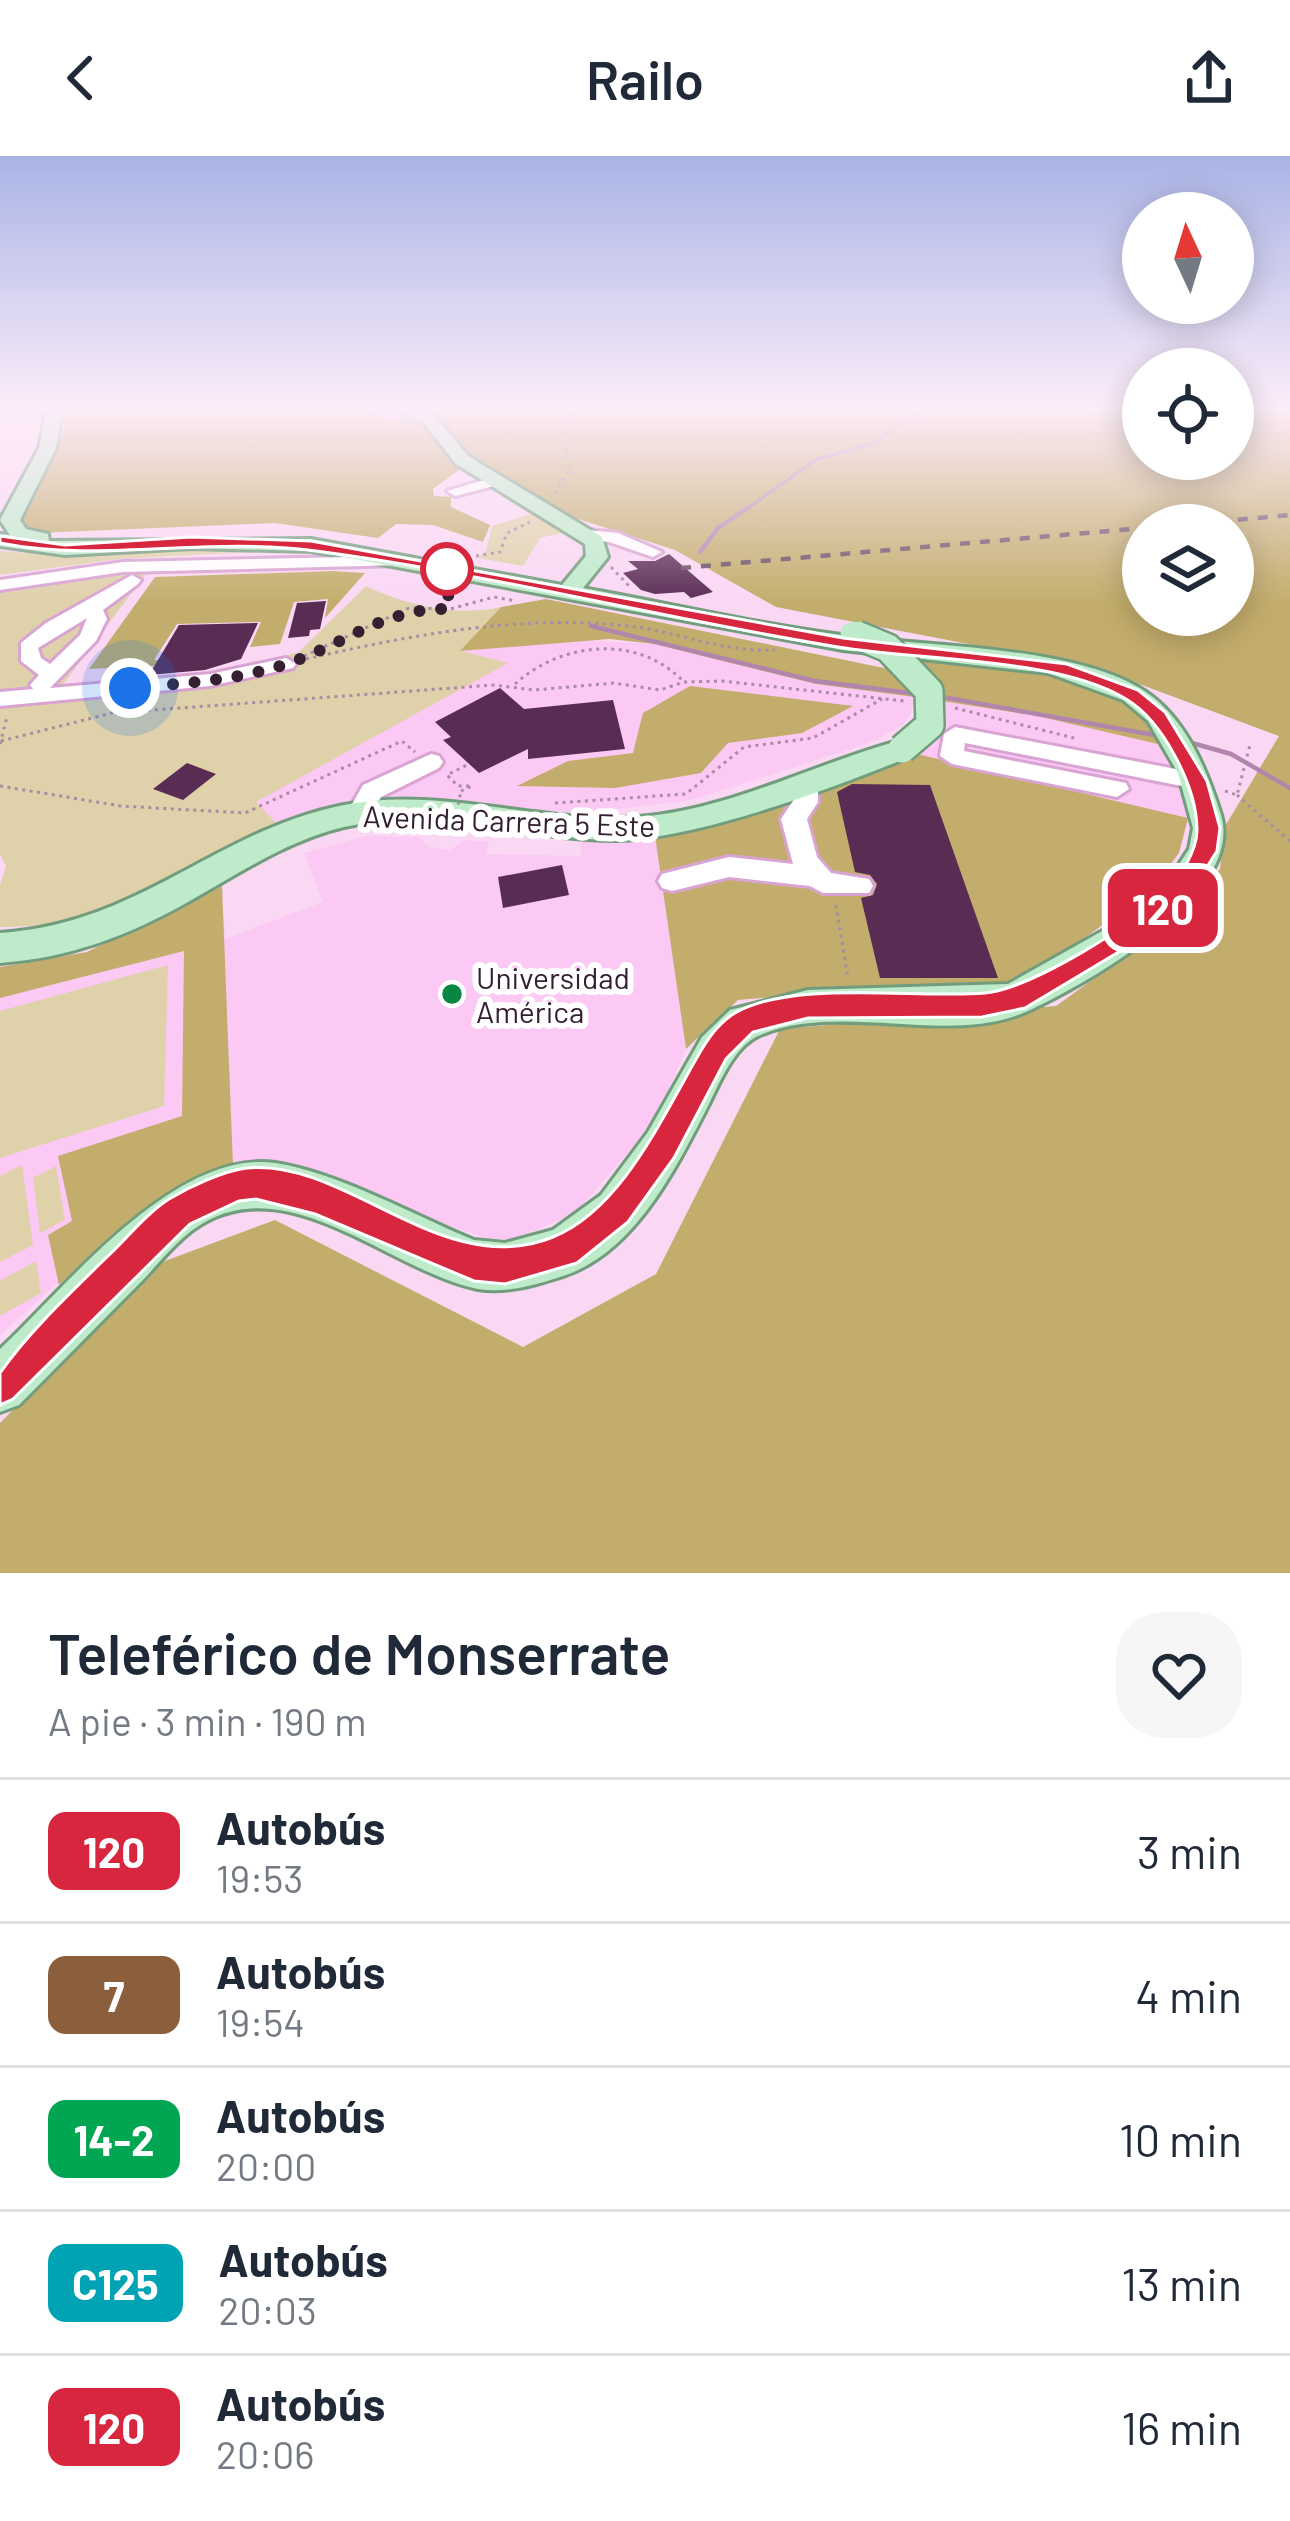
<!DOCTYPE html>
<html lang="es">
<meta charset="utf-8">
<style>
:root{--surface:#fff;--page:#f6f6f7;--text:#1f2937;--muted:#747a83;--line:#e0e1e3}
body{margin:0;font-family:Barlow,sans-serif;background:var(--page);color:var(--text);height:100vh;display:flex;flex-direction:column;font-size:45px;white-space:nowrap}
*{box-sizing:border-box;margin:0}
p{font-size:39px;color:var(--muted)}
.icon{flex:none;width:66px;height:66px;fill:none;stroke:currentColor;stroke-width:2;stroke-linecap:round;stroke-linejoin:round}
.map{position:relative;height:1417px;overflow:hidden}
.details{display:flex;flex-direction:column;background:var(--surface);flex:1}
.details>*{flex:none}
.badge{padding:0 24px;border-radius:18px;font-size:42px;line-height:78px}
.needle{width:78px;rotate:356deg}
.tools{position:absolute;left:1122px;top:36px;display:grid;gap:24px}
.tools a{display:grid;place-items:center;width:132px;height:132px;border-radius:50%;background:var(--surface);box-shadow:0 6px 30px #0003;font-size:60px}
.you{position:absolute;width:60px;height:60px;margin:-30px;border:9px solid #fff;border-radius:50%;background:#1a73e8;box-shadow:0 0 0 18px #1a73e833}
.map>.badge{position:absolute;translate:-50% -50%;box-shadow:0 0 0 6px #fff}
.round{display:grid;place-items:center;flex:none;width:126px;height:126px;border-radius:48px;background:var(--page)}
.head{display:flex;align-items:center;justify-content:space-between;height:204px;padding:0 48px}
h1{font-size:57px;font-weight:600;line-height:90px}
ul{padding:0;list-style:none}
li{display:flex;align-items:center;gap:36px;height:144px;padding:0 48px;border-top:3px solid var(--line)}
li div{flex:1}
li b{display:block;font-size:45px}
li em{font-style:normal}
li .badge{min-width:132px;font-weight:700;text-align:center}
header{display:flex;justify-content:space-between;align-items:center;height:156px;padding:0 48px;background:var(--surface);font-size:54px;font-weight:600}
.map>svg:first-child{display:block}
</style>
<header><svg class="icon" aria-label="back" viewBox="0 0 24 24"><path d="M15 5l-7 7 7 7"/></svg>Railo<svg class="icon" aria-label="share" viewBox="0 0 24 24"><path d="M12 15V3M7 8l5-5 5 5M5 13v7h14v-7"/></svg></header>
<div class="map">
<svg width="1290" height="1417" viewBox="0 0 1290 1417">
<rect width="100%" height="100%" fill="#fad8f4"/>
<g fill="#fbc9f4">
<polygon points="562,483 654,488 816,528 914,541 912,555 903,569 874,585 693,644 584,657 377,644 340,649 279,670 0,556"/>
<polygon points="942,545 1037,560 1162,589 1182,631 1188,666 1179,697 1151,734 917,598"/>
<polygon points="367,680 419,681 429,691 450,694 464,684 489,686 486,698 580,700 583,681 655,680 686,893 652,970 573,1059 511,1084 483,1081 271,1008 209,1016 160,1042 109,1081 0,1179 0,811 87,796 222,730 225,783 323,746 304,697"/>
</g>
<g fill="#dfd1aa">
<polygon points="533,357 568,376 540,382 523,410 478,402 486,395 492,370"/>
<polygon points="200,391 310,393 119,403 0,419 0,395 54,399"/>
<path d="M148,415L58,535L203,522L299,496L366,430C407,450 457,461 501,451L461,495L508,507L256,646L279,670C179,723 117,771 0,771V729L6,710L0,698V432Z"/>
<polygon points="168,809 164,950 0,1002 0,855"/>
<polygon points="22,1009 33,1089 0,1106 0,1020"/>
<polygon points="56,1010 65,1064 40,1077 33,1022"/>
<polygon points="36,1105 41,1137 0,1160 0,1125"/>
</g>
<g fill="#c3ad6c" fill-rule="evenodd">
<polygon points="61,249 360,249 386,262 421,261 463,311 433,333 434,340 451,341 451,351 490,369 483,386 433,369 396,368 378,382 275,367 38,377 22,370 20,360 62,282 65,256"/>
<path d="M397,249H1143V303H1233V249H1290V1417H0V1267L157,1108L275,1064L523,1191L656,1118L780,873L1056,850L1153,780L1220,713L1224,672L1279,580L1099,513L776,451L675,394L566,359L472,305L445,273ZM1143,369H1233V459H1143Z"/>
<polygon points="332,415 365,417 325,462 328,443 294,446 280,488 250,491 261,466 177,468 154,504 212,507 89,513 155,421"/>
<polygon points="546,443 889,513 913,531 914,541 816,528 654,488 610,483 460,495 501,451"/>
<path d="M910,500C997,509 1112,503 1162,589L1037,560L942,545Z"/>
<polygon points="690,530 853,550 802,577 728,587 701,617 615,632 517,630 568,605 633,597 643,557"/>
<polygon points="917,598 1188,662 1179,697 1151,734 1025,825 974,837 872,833 738,844 686,893 655,680 707,670"/>
<path d="M222,730L233,1010C163,1027 110,1080 59,1129L48,1079L72,1065L58,1000L182,960L184,795L0,842V811L87,796Z"/>
</g>
<g fill="none" stroke-linecap="round" stroke-linejoin="round">
<polyline stroke="#b286ac" stroke-width="3" points="745,354 817,303 872,288 929,249"/>
<g stroke="#b286ac" stroke-width="4.5">
<polyline points="700,396 718,372 749,351"/>
<polyline points="591,470 815,525 918,538"/>
<polyline points="937,540 1160,580"/>
<polyline points="1185,585 1231,598 1290,632"/>
</g>
</g>
<g fill="#592c54">
<polygon points="669,398 713,436 691,442 684,436 655,438 641,434 623,417 638,413 628,405 655,405"/>
<polygon points="326,445 320,473 310,474 309,480 288,482 297,447"/>
<polygon points="258,467 241,503 205,514 149,519 179,469"/>
<polygon points="500,532 524,553 613,544 625,593 528,603 528,593 479,617 443,584 451,581 435,566"/>
<polygon points="187,607 216,618 183,644 153,633"/>
<polygon points="852,628 930,629 998,822 880,822 861,742 873,739 877,728 870,719 855,716 837,636"/>
<polygon points="562,709 569,739 503,752 498,721"/>
</g>
<g fill="none" stroke-linecap="round" stroke-linejoin="round">
<g stroke="#d9a4d2" stroke-width="6">
<g id="minor">
<polygon points="497,320 502,322 502,328 455,340 447,335"/>
<polygon points="588,374 618,377 662,396 653,401 609,386 582,383 582,375"/>
<polygon points="396,400 405,405 402,409 123,416 0,434 0,424 123,406"/>
<path d="M132,419L141,424L138,428L103,454L107,463L96,485L50,532L210,518L286,502L296,508L293,512L210,530L0,550V536L33,533L30,529L39,519L21,505V487L46,467ZM87,462L80,479L50,508L41,502L38,492Z"/>
<polygon points="955,571 1197,617 1209,625 1197,633 965,587 964,595 1126,627 1129,633 1117,641 952,608 940,600 944,578"/>
<polygon points="431,598 439,600 443,606 439,612 381,641 369,663 351,663 347,657 363,629"/>
<polygon points="806,617 818,625 818,646 807,663 817,701 831,717 869,723 873,730 869,737 823,737 810,730 729,721 672,735 662,732 658,725 662,718 729,701 793,708 781,663 793,645 794,625"/>
</g>
</g>
<g stroke="#729d7d" stroke-width="6">
<g id="major">
<path d="M41,249H57L61,262L56,292L20,364L26,373L48,378L49,385L311,383L562,429L586,400L585,388L456,308L424,267L386,249H408L436,261L468,300L602,381L608,401L583,432C671,448 760,469 849,480C932,491 1077,490 1146,536C1186,563 1207,614 1221,659C1245,739 1088,827 1028,855C950,891 841,845 760,879C734,890 720,926 708,950C676,1012 636,1094 566,1119C538,1128 507,1138 478,1133C389,1115 285,1008 194,1073C173,1088 156,1111 138,1129C98,1169 59,1209 19,1249L0,1256V1193C67,1130 175,993 275,1007C337,1016 415,1060 474,1084L505,1087L553,1074L601,1039L648,976L702,881L730,854L808,834L1008,828L1120,765L1163,733L1189,693L1193,672L1178,617L1148,565L1123,544L1048,517L843,494L311,395L191,392L65,399L0,390V378L10,379L0,364L39,292L45,262Z"/>
<path d="M902,584L912,586L916,593L912,600C835,631 696,684 616,684C525,684 434,651 344,671C288,684 238,718 188,746C128,780 69,802 0,807V777C139,768 213,677 339,650C440,628 539,669 639,661C730,654 815,607 902,584Z"/>
</g>
</g>
<g stroke="#a98ca4" stroke-width="3" stroke-dasharray="3 4.5" stroke-linecap="butt">
<polyline points="0,254 10,249"/>
<polyline points="555,337 569,314 564,268 579,249"/>
<polyline points="476,400 500,396 507,377 530,366"/>
<polyline points="611,411 629,430"/>
<polyline points="304,500 409,452 450,453 494,441 516,445"/>
<path d="M306,503C411,479 520,458 629,470C679,476 724,497 775,494"/>
<path d="M515,528C563,485 638,478 684,526"/>
<polyline points="955,552 1074,582"/>
<polyline points="1,585 112,557 494,529 534,534 614,527 660,534 684,526 722,525 904,545"/>
<polyline points="0,588 7,561"/>
<polyline points="0,630 121,650 245,657 402,585 415,596"/>
<polyline points="461,635 472,630 458,630 447,619 469,608"/>
<polyline points="1225,635 1237,639 1250,589"/>
<polyline points="1237,639 1290,685"/>
<polyline points="555,647 686,638 744,591 813,582 882,543"/>
<polyline points="836,749 848,823"/>
</g>
<use href="#minor" fill="#fff" fill-rule="evenodd"/>
<use href="#major" fill="#beecca" fill-rule="evenodd"/>
<g stroke="#684f64" stroke-width="4.5" stroke-dasharray="10 10" stroke-linecap="butt">
<polyline points="1178,369 1290,359"/>
<polyline points="681,412 1143,372"/>
</g>
<g stroke="#729d7d" stroke-width="26" stroke-linecap="butt">
<polyline id="major-bridge-far1" points="851,477 864,482"/>
</g>
<g stroke="#729d7d" stroke-width="32" stroke-linecap="butt">
<polyline id="major-bridge" points="857,479 888,492 929,535 930,569 902,593"/>
</g>
<polyline stroke="#a98ca4" stroke-width="3" stroke-dasharray="3 4.5" stroke-linecap="butt" points="452,678 461,635"/>
<use href="#major-bridge-far1" stroke="#beecca" stroke-width="21"/>
<use href="#major-bridge" stroke="#beecca" stroke-width="27"/>
</g>
<linearGradient id="sky" x2="0" y2="1"><stop stop-color="#a8b3e5"/><stop offset="0.56" stop-color="#fdedfa"/><stop offset="1" stop-color="#fdedfa" stop-opacity="0"/></linearGradient>
<rect width="1290" height="448" fill="url(#sky)"/>
<path fill="#d7263d" stroke="#fff" stroke-width="3" d="M0,380L65,389L191,381L311,385L843,482L1067,508L1138,534L1165,556L1207,625L1220,672L1217,695L1183,749L1142,782L1025,852L982,861L808,862L753,876L726,903L674,1002L628,1066L577,1107L505,1128L474,1125L315,1058L256,1043L239,1045L190,1068L13,1243L0,1249V1217C27,1178 68,1139 108,1100C127,1082 147,1057 169,1043C189,1031 223,1015 247,1012C346,1002 444,1126 553,1081C615,1056 654,978 685,923C698,900 711,871 735,857C794,823 917,843 985,837C1029,833 1135,769 1166,736C1180,721 1197,695 1197,674C1197,631 1163,565 1126,543C1058,501 920,505 838,491C664,463 491,418 316,395C208,380 101,407 0,387Z"/>
<g fill="none" stroke-linecap="round" stroke-linejoin="round">
<path stroke="#352032" stroke-width="12" stroke-dasharray="0 21.6" d="M130,532C182,527 236,525 286,508C346,488 383,452 449,453L447,413"/>
</g>
<circle fill="#fff" stroke="#d7263d" stroke-width="6" cx="447" cy="413" r="24"/>
<circle fill="#088742" stroke="#fff" stroke-width="4.5" cx="452" cy="838" r="12"/>
<g text-anchor="middle" dominant-baseline="central" stroke-width="12" stroke-linejoin="round" paint-order="stroke">
<g font-size="30" fill="#352032" stroke="#fff">
<text transform="translate(509 664) rotate(2)">Avenida Carrera 5 Este</text>
</g>
<g font-size="30" fill="#352032" stroke="#fff" text-anchor="start">
<text x="476" y="821">Universidad<tspan x="476" dy="34">América</tspan></text>
</g>
</g>
</svg>
<div class="tools">
<a><svg class="needle" viewBox="-14 -14 28 28"><path d="M0-13l5 13h-10z" fill="#e53935"/><path d="M0 13l5-13h-10z" fill="#747a83"/></svg></a>
<a><svg class="icon" aria-label="locate" viewBox="0 0 24 24"><circle cx="12" cy="12" r="6"/><path d="M12 2v4M12 18v4M2 12h4M18 12h4"/></svg></a>
<a><svg class="icon" aria-label="layers" viewBox="0 0 24 24"><path d="M12 4l9 5-9 5-9-5zM3 14l9 5 9-5"/></svg></a>
</div>
<div class="you" style="left:130px;top:532px"></div>
<b class="badge" style="left:1163px;top:752px;background:#d7263d;color:#fff">120</b>
</div>
<section class="details">
<div class="head"><div><h1>Teleférico de Monserrate</h1><p>A pie · 3 min · 190 m</p></div><a class="round"><svg class="icon" aria-label="heart" viewBox="0 0 24 24"><path d="M12 20l-8-8c-3-5 5-10 8-4 3-6 11-1 8 4z"/></svg></a></div>
<ul>
<li><span class="badge" style="background:#d7263d;color:#fff">120</span><div><b>Autobús</b><p>19:53</p></div><em>3 min</em></li>
<li><span class="badge" style="background:#8b5e3c;color:#fff">7</span><div><b>Autobús</b><p>19:54</p></div><em>4 min</em></li>
<li><span class="badge" style="background:#00a651;color:#fff">14-2</span><div><b>Autobús</b><p>20:00</p></div><em>10 min</em></li>
<li><span class="badge" style="background:#00a3b4;color:#fff">C125</span><div><b>Autobús</b><p>20:03</p></div><em>13 min</em></li>
<li><span class="badge" style="background:#d7263d;color:#fff">120</span><div><b>Autobús</b><p>20:06</p></div><em>16 min</em></li>
</ul>
</section>
